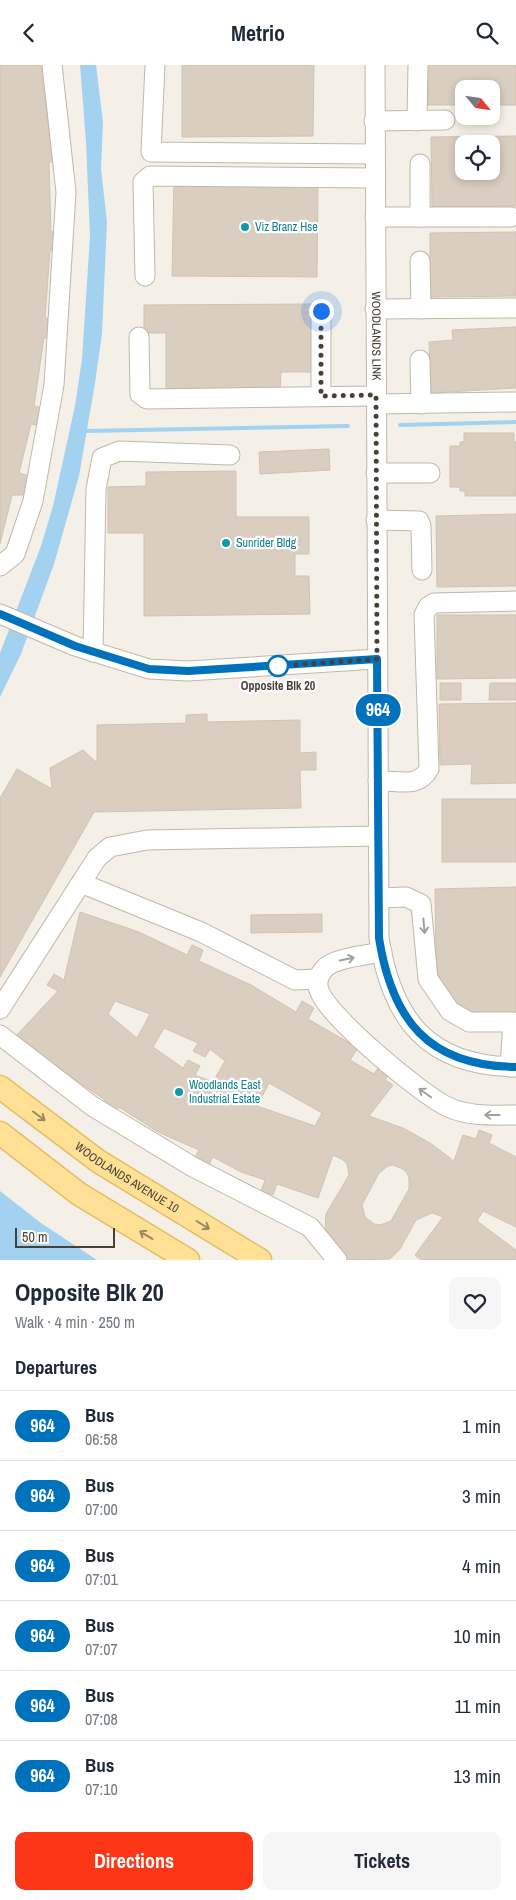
<!DOCTYPE html>
<meta charset="utf-8">
<style>
:root{--surface:#fff;--page:#f6f6f7;--text:#1f2937;--muted:#747a83;--line:#e0e1e3;--accent:#fc3617}
body{margin:0;font-family:"Archivo Narrow",sans-serif;background:var(--page);color:var(--text);height:100vh;display:flex;flex-direction:column;font-size:19px;white-space:nowrap}
*{box-sizing:border-box;margin:0}
p{font-size:16px;color:var(--muted)}
.icon{flex:none;width:28px;height:28px;fill:none;stroke:currentColor;stroke-width:2;stroke-linecap:round;stroke-linejoin:round}
.map{position:relative;height:1195px;overflow:hidden}
.details{display:flex;flex-direction:column;background:var(--surface);flex:1}
.details>*{flex:none}
.badge{padding:0 10px;border-radius:16px;font-size:18px;line-height:32px}
.needle{width:32px;rotate:119deg}
.buttons{position:absolute;left:455px;top:15px;display:grid;gap:10px}
.buttons a{display:grid;place-items:center;width:45px;height:45px;border-radius:10px;background:var(--surface);box-shadow:0 2px 8px #0003;font-size:25px}
.scale{position:absolute;left:15px;bottom:12px;width:100px;box-sizing:border-box;padding-left:5px;border:2px solid #474036;border-top:0;font-size:14px;line-height:18px;white-space:nowrap;color:#474036;-webkit-text-stroke:4px #fff;paint-order:stroke}
.you{position:absolute;width:25px;height:25px;margin:-12px;border:4px solid #fff;border-radius:50%;background:#1a73e8;box-shadow:0 0 0 8px #1a73e833}
.map>.badge{position:absolute;translate:-50% -50%;box-shadow:0 0 0 2px #fff}
h2{padding:0 15px;font-size:19px;line-height:45px}
.round{display:grid;place-items:center;flex:none;width:52px;height:52px;border-radius:10px;background:var(--page)}
.summary{display:flex;align-items:center;justify-content:space-between;height:85px;padding:0 15px}
h1{font-size:24px;font-weight:700;line-height:38px}
.button{display:flex;gap:10px;margin-top:auto;padding:10px 15px}
.button a{flex:1;height:58px;border-radius:10px;background:var(--accent);color:#fff;font-size:20px;font-weight:700;line-height:58px;text-align:center}
.button a+a{background:var(--page);color:var(--text)}
ul{padding:0;list-style:none}
li{display:flex;align-items:center;gap:15px;height:70px;padding:0 15px;border-top:1px solid var(--line)}
li div{flex:1}
li b{display:block;font-size:19px}
li em{font-style:normal}
li .badge{min-width:55px;font-weight:700;text-align:center}
header{display:flex;justify-content:space-between;align-items:center;height:65px;padding:0 15px;background:var(--surface);font-size:22px;font-weight:700}
.map>svg:first-child{display:block}
</style>
<header><svg class="icon" aria-label="back" viewBox="0 0 24 24"><path d="M15 5l-7 7 7 7"/></svg>Metrio<svg class="icon" aria-label="search" viewBox="0 0 24 24"><circle cx="10" cy="10" r="6"/><path d="M15 15l6 6"/></svg></header>
<div class="map">
<svg width="516" height="1195" viewBox="0 0 516 1195">
<rect width="100%" height="100%" fill="#f4f0e7"/>
<g fill="#a3d2f1">
<polygon points="80,0 96,0 103,57 101,104 107,157 102,269 95,318 79,411 54,499 21,589 0,632 0,588 41,481 53,441 75,341 82,294 90,171 86,77"/>
<polygon points="0,1126 41,1158 97,1195 0,1195"/>
</g>
<g fill="none" stroke-linecap="round" stroke-linejoin="round">
<g stroke="#a3d2f1" stroke-width="4">
<polyline points="400,360 516,357"/>
<polyline points="87,366 348,361"/>
</g>
</g>
<g fill="#d9cec0" stroke="#d0c3b0" fill-rule="evenodd">
<polygon points="0,0 55,0 56,11 42,13 51,80 61,80 61,96 49,97 51,167 64,166 65,187 50,185 45,253 58,255 56,273 44,273 34,341 46,344 43,361 31,359 19,408 29,411 29,430 12,430 0,479"/>
<polygon points="182,0 314,0 313,71 182,72"/>
<polygon points="429,0 516,0 516,40 491,40 491,24 464,24 464,40 428,40"/>
<path d="M516,71V141L432,142L431,72ZM464,79H491V106H464Z"/>
<polygon points="174,113 318,114 317,212 172,211"/>
<polygon points="516,167 516,231 430,232 430,168"/>
<polygon points="314,239 314,307 281,307 280,327 166,328 166,268 144,268 144,240"/>
<polygon points="516,262 516,323 431,328 429,277 453,275 452,265"/>
<polygon points="464,368 514,368 514,377 516,377 516,431 465,431 465,426 460,426 460,422 450,422 450,381 460,381 460,377 464,377"/>
<polygon points="329,384 330,405 260,409 259,387"/>
<polygon points="236,406 236,452 309,452 309,489 295,489 295,511 309,511 310,549 144,551 144,468 108,468 108,422 146,421 146,407"/>
<polygon points="516,449 516,521 437,522 436,451"/>
<polygon points="437,550 516,550 516,613 437,614"/>
<rect x="440" y="618" width="21" height="17"/>
<polygon points="490,618 516,618 516,635 489,635"/>
<polygon points="516,638 516,718 471,719 472,699 440,700 439,639"/>
<polygon points="207,649 207,657 300,655 300,688 316,687 316,705 300,705 301,743 94,747 0,912 0,733 17,704 52,724 50,703 83,685 97,698 97,660 186,658 186,650"/>
<rect x="442" y="734" width="74" height="63"/>
<polygon points="516,822 516,949 487,949 469,946 453,936 442,922 436,901 435,824"/>
<path d="M80,847L139,867L187,890L192,880L203,885L199,896L251,920L296,947L302,936L314,943L308,954L358,983L350,995L374,1009L380,1000L390,1006L385,1015L393,1020L369,1051L403,1063L430,1078L454,1096L463,1070L476,1074L479,1065L492,1070L489,1078L516,1092V1162L483,1146L477,1156L516,1185V1195H421L415,1190L443,1152L432,1148L416,1155L400,1184L390,1194L345,1195L329,1177L325,1164L326,1149L349,1110L347,1099L343,1095L333,1090L318,1133L277,1119L273,1130L261,1126L265,1115L241,1107L213,1092L207,1103L193,1096L199,1085L158,1067L119,1042L114,1051L101,1043L105,1035L14,973L58,926L47,920L54,909L64,915ZM115,936L150,949L137,973L108,949ZM164,963L198,978L193,986L205,992L210,984L225,996L213,1017L195,1010L200,1001L188,995L183,1003L153,982ZM269,1018L322,1048L315,1061L257,1041ZM393,1100L403,1104L407,1108L409,1113V1124L391,1156L380,1160L374,1159L365,1152L362,1140L379,1108L388,1101Z"/>
<polygon points="322,849 322,867 251,868 251,850"/>
</g>
<g fill="none" stroke-linecap="round" stroke-linejoin="round">
<g stroke="#bfb8aa" stroke-width="21">
<g id="minor">
<polyline points="155,0 151,87 375,89"/>
<path id="s1" d="M375,0L379,873C392,955 428,1001 516,1002"/>
<polyline points="374,56 445,55"/>
<polyline points="417,56 418,0"/>
<polyline points="375,152 511,152"/>
<polyline points="420,152 420,99"/>
<polyline points="420,196 421,244"/>
<polyline points="145,211 143,117 150,111 375,113"/>
<polyline points="375,244 515,243"/>
<polyline points="139,272 140,329 147,334 376,331"/>
<polyline points="420,295 421,339"/>
<polyline points="321,331 321,246"/>
<polyline points="376,339 516,337"/>
<polyline points="376,408 430,408"/>
<polyline points="376,455 419,456 421,461 422,505"/>
<polyline points="0,501 15,489 33,436 54,320 66,127 52,0"/>
<polyline points="0,549 75,581 149,604 188,606 377,594"/>
<polyline points="93,587 96,424 102,393 119,386 230,390"/>
<path d="M378,716C398,715 418,724 429,704L424,550L428,542L434,538L516,536"/>
<polyline points="81,818 201,867 295,915 317,914"/>
<polyline points="379,833 406,832 421,839 428,914 450,946 469,957 513,957 510,1002"/>
<path d="M382,887C367,890 333,893 324,904C319,910 316,917 319,925C327,951 422,1030 448,1042C470,1052 493,1050 516,1050"/>
<polyline points="0,944 97,793 110,782 147,775 378,771"/>
<polyline points="0,970 92,1041 193,1102 310,1162 337,1195"/>
</g>
</g>
<g stroke="#e5bd64" stroke-width="25">
<g id="major">
<path id="s2" d="M0,1022L98,1096L260,1195"/>
<polyline points="0,1068 79,1129 188,1195"/>
</g>
</g>
<use href="#minor" stroke="#fff" stroke-width="19"/>
<use href="#major" stroke="#ffe095" stroke-width="22"/>
</g>
<defs><path id="oneway-shaft" d="M-6 0H5M1.5-3L5.5 0L1.5 3" fill="none" stroke-width="1.6" stroke-linecap="round" stroke-linejoin="round" transform="scale(1.25)"/></defs>
<g stroke="#a3a09a">
<use href="#oneway-shaft" transform="translate(424 861) rotate(85)"/>
<use href="#oneway-shaft" transform="translate(347 894) rotate(-11)"/>
<use href="#oneway-shaft" transform="translate(425 1028) rotate(-145)"/>
<use href="#oneway-shaft" transform="translate(492 1050) rotate(-180)"/>
</g>
<g stroke="#9a8861">
<use href="#oneway-shaft" transform="translate(39 1051) rotate(37)"/>
<use href="#oneway-shaft" transform="translate(203 1160) rotate(32)"/>
<use href="#oneway-shaft" transform="translate(146 1170) rotate(-149)"/>
</g>
<g fill="none" stroke-linecap="round" stroke-linejoin="round">
<g stroke="#fff" stroke-width="11">
<path id="line" d="M0,549L75,581L149,604L188,606L377,594L379,873C392,955 428,1001 516,1002"/>
</g>
<use href="#line" stroke="#0072bc" stroke-width="8"/>
<polyline stroke="#474036" stroke-width="5" stroke-dasharray="0 9" points="278,601 377,594 376,330 321,331 321,246"/>
</g>
<g fill="#0f9aa8" stroke="#fff" stroke-width="2">
<circle cx="245" cy="162" r="5"/>
<circle cx="226" cy="478" r="5"/>
<circle cx="179" cy="1027" r="5"/>
</g>
<circle fill="#fff" stroke="#0072bc" stroke-width="2.5" cx="278" cy="601" r="10"/>
<g text-anchor="middle" dominant-baseline="central" stroke-width="4.5" stroke-linejoin="round" paint-order="stroke">
<g font-size="12" fill="#0d838f" stroke="#fff" text-anchor="start">
<text x="255" y="162">Viz Branz Hse</text>
<text x="236" y="478">Sunrider Bldg</text>
<text x="189" y="1020">Woodlands East<tspan x="189" dy="14">Industrial Estate</tspan></text>
</g>
<g font-size="12" fill="#474036" stroke="#fff">
<text stroke="none"><textPath href="#s1" startOffset="271">WOODLANDS LINK</textPath></text>
<text stroke="none"><textPath href="#s2" startOffset="156">WOODLANDS AVENUE 10</textPath></text>
</g>
<g font-size="12" font-weight="bold" fill="#474036" stroke="#fff">
<text x="278" y="621">Opposite Blk 20</text>
</g>
</g>
</svg>
<div class="buttons">
<a><svg class="needle" viewBox="-14 -14 28 28"><path d="M0-13l5 13h-10z" fill="#e53935"/><path d="M0 13l5-13h-10z" fill="#747a83"/></svg></a>
<a><svg class="icon" aria-label="locate" viewBox="0 0 24 24"><circle cx="12" cy="12" r="6"/><path d="M12 2v4M12 18v4M2 12h4M18 12h4"/></svg></a>
</div>
<div class="scale">50 m</div>
<div class="you" style="left:321px;top:246px"></div>
<b class="badge" style="left:378px;top:645px;background:#0072bc;color:#fff">964</b>
</div>
<section class="details">
<div class="summary"><div><h1>Opposite Blk 20</h1><p>Walk · 4 min · 250 m</p></div><a class="round"><svg class="icon" aria-label="heart" viewBox="0 0 24 24"><path d="M12 20l-8-8c-3-5 5-10 8-4 3-6 11-1 8 4z"/></svg></a></div>
<h2>Departures</h2>
<ul>
<li><span class="badge" style="background:#0072bc;color:#fff">964</span><div><b>Bus</b><p>06:58</p></div><em>1 min</em></li>
<li><span class="badge" style="background:#0072bc;color:#fff">964</span><div><b>Bus</b><p>07:00</p></div><em>3 min</em></li>
<li><span class="badge" style="background:#0072bc;color:#fff">964</span><div><b>Bus</b><p>07:01</p></div><em>4 min</em></li>
<li><span class="badge" style="background:#0072bc;color:#fff">964</span><div><b>Bus</b><p>07:07</p></div><em>10 min</em></li>
<li><span class="badge" style="background:#0072bc;color:#fff">964</span><div><b>Bus</b><p>07:08</p></div><em>11 min</em></li>
<li><span class="badge" style="background:#0072bc;color:#fff">964</span><div><b>Bus</b><p>07:10</p></div><em>13 min</em></li>
</ul>
<div class="button"><a>Directions</a><a>Tickets</a></div>
</section>
